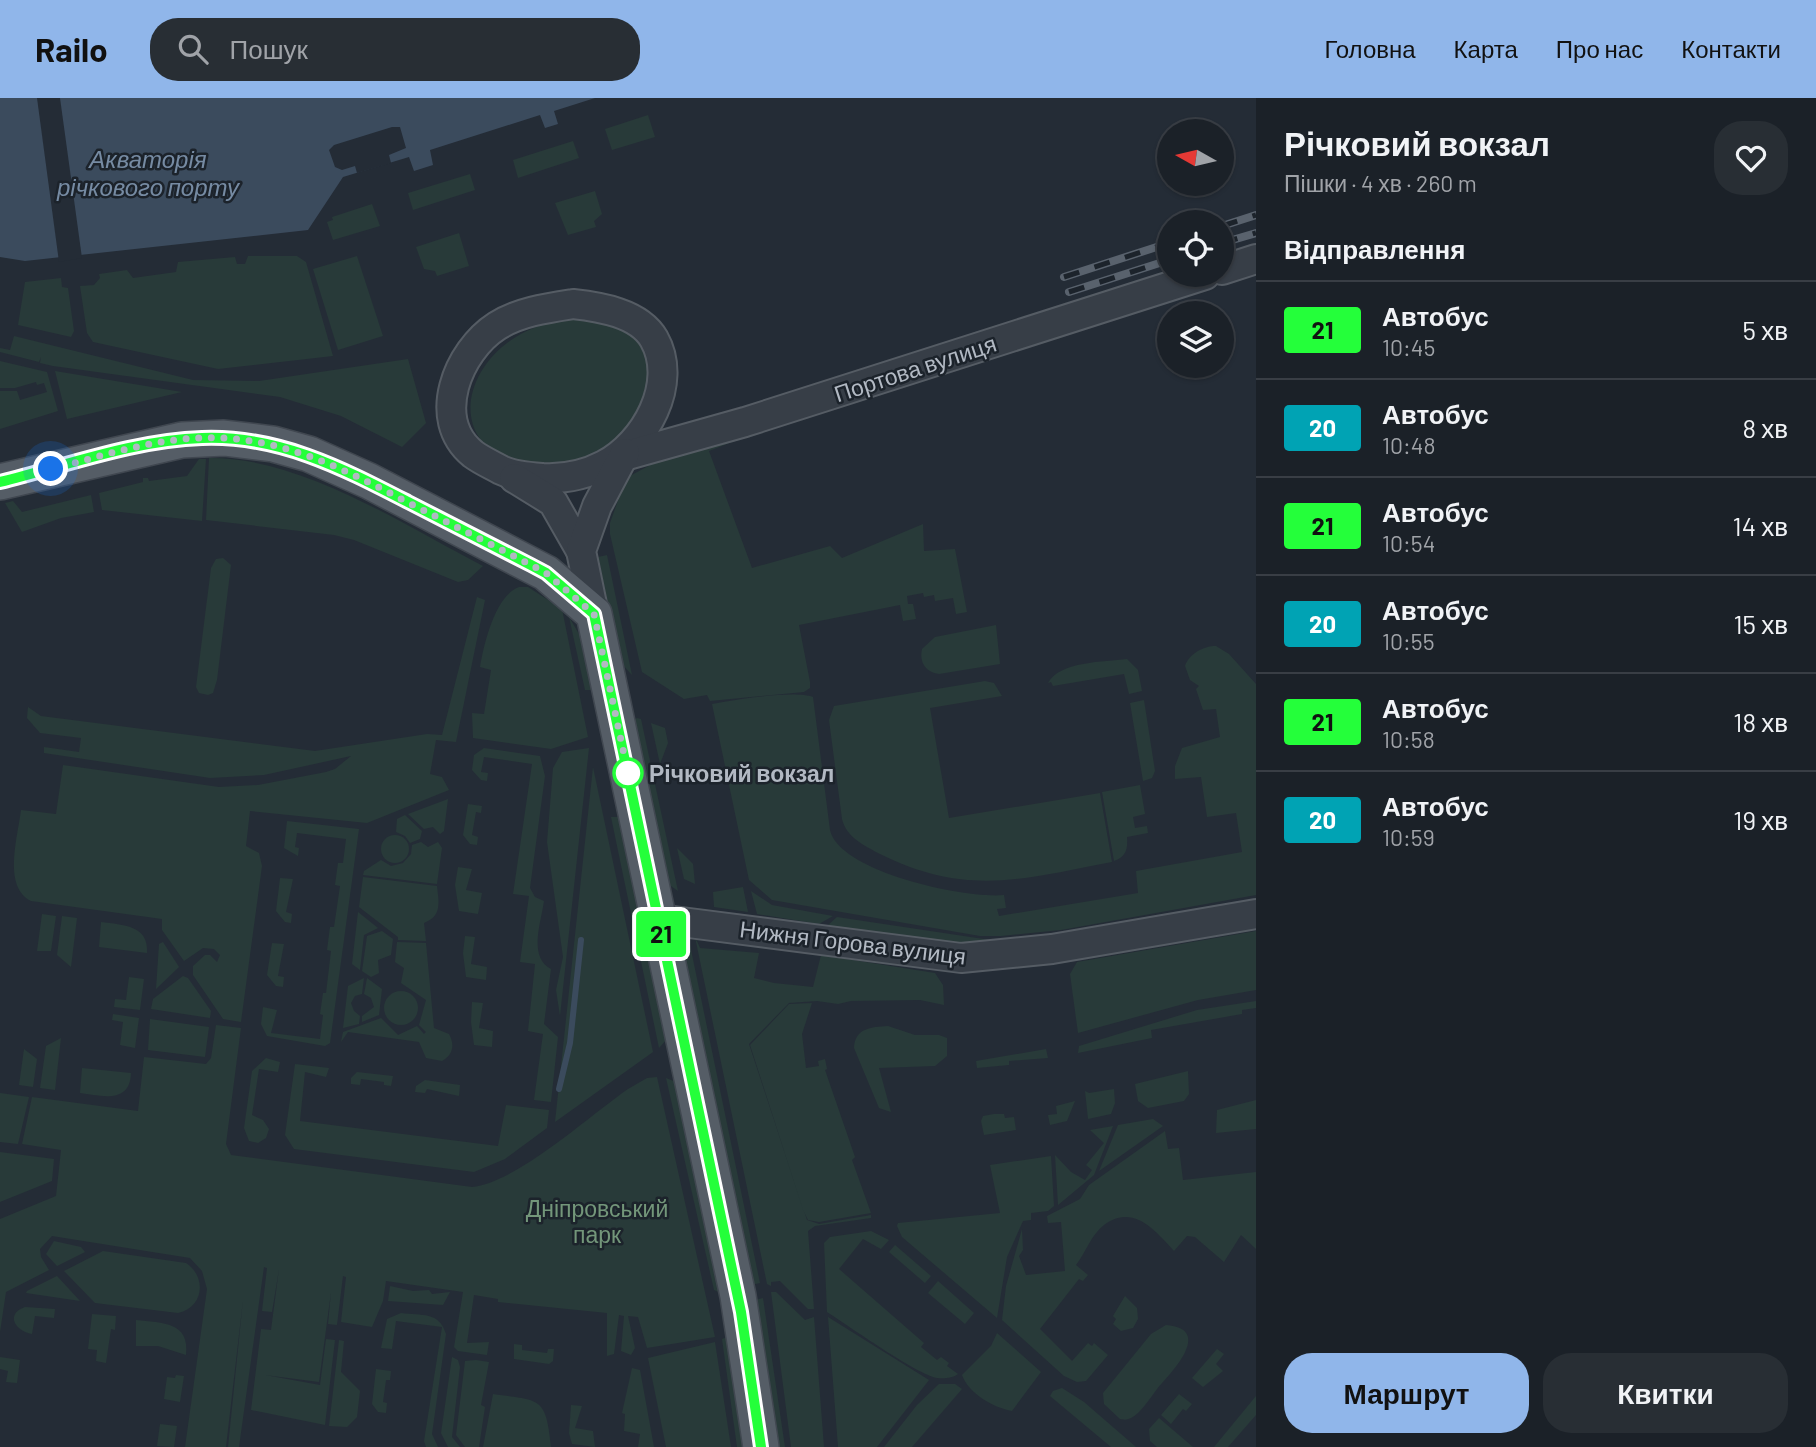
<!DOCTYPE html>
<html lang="uk">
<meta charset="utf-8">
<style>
:root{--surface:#1b2128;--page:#282e34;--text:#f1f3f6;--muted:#a0a3a8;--line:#393e45;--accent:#90b6ea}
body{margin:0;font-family:Barlow,sans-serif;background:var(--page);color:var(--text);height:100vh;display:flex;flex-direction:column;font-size:26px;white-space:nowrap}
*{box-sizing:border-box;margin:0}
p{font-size:23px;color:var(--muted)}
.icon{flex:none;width:38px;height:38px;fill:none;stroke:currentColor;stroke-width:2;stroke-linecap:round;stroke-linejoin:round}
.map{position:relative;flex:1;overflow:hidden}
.side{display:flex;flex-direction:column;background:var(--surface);width:560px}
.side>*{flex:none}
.badge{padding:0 14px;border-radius:5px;font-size:24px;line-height:46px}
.needle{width:46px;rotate:278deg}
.buttons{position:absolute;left:1157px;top:21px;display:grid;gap:14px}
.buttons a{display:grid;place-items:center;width:77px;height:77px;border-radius:50%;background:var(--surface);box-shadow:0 2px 5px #0004,0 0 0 2px var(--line);font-size:35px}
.you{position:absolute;width:35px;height:35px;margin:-18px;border:5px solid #fff;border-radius:50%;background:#1a73e8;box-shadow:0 0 0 10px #1a73e833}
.map>.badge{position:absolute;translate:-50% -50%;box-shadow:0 0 0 4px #fff}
h2{padding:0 28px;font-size:26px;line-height:63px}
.round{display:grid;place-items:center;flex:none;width:74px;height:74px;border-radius:28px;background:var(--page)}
.head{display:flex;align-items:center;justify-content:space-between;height:119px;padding:0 28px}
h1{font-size:33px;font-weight:800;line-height:52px}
.cta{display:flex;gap:14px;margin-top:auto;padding:14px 28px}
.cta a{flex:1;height:80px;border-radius:28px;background:var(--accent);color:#111;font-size:28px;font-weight:800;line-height:80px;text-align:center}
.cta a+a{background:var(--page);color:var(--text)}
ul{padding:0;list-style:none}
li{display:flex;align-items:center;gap:21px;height:98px;padding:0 28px;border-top:2px solid var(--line)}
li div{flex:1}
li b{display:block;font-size:26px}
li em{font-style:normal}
li .badge{min-width:77px;font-weight:700;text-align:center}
header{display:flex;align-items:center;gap:42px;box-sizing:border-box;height:98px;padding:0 35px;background:var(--accent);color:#111}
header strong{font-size:33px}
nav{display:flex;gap:38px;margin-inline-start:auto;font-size:24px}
.search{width:490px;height:63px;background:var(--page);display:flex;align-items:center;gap:18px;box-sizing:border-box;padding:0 24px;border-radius:28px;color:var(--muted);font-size:26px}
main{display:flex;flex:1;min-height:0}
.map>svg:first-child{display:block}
</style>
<header>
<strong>Railo</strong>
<div class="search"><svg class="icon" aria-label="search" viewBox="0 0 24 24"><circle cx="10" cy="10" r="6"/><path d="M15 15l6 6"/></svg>Пошук</div>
<nav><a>Головна</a><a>Карта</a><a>Про нас</a><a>Контакти</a></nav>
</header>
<main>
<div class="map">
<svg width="1256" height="1349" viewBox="0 0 1256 1349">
<rect width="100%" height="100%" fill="#242c36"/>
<g fill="#283a39">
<polygon points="648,17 655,39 612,52 605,31"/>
<polygon points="573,43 579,60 518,80 513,62"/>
<polygon points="470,76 475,92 413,112 408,95"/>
<polygon points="595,93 602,116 594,123 596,129 568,137 555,105"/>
<polygon points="372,106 380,128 333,142 327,124 333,122 332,119"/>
<polygon points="459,135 469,168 437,178 435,173 424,171 416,149"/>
<polygon points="248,158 297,158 306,164 333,258 218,271 93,244 87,235 80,188 94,187 100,180 99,176 127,172 133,180 176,174 178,164 235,159 237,166 245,166"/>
<polygon points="357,158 383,238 338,252 313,171"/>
<polygon points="61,180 62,189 68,190 74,233 71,239 18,227 25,184"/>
<path d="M574,221C601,222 652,233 653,270C653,278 648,288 646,296C644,305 643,318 638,327C627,348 568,370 544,369C424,362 463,228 574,221Z"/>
<polygon points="14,238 193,282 259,283 408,261 426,325 402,349 341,318 280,299 53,268 40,265 41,259 39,264 0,254 0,250 10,252"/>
<polygon points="0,263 47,274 58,313 0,331 0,293 17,293 20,302 47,294 44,285 37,287 36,284 15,290 0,290"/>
<polygon points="55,273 182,294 67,321"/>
<polygon points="749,334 750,337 709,353 752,470 830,448 842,460 923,426 924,453 955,451 967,514 956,516 953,500 935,503 934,497 924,499 923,495 907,498 908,506 913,506 916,521 903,523 900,507 799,527 810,584 810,590 804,594 710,603 707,597 684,601 642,574 610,436 610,425 626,380 654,365"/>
<path d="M209,360C301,359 402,426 483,468L468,482L458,484L354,442L334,437L206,422Z"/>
<polygon points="199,361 206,361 202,423 102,412 99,395 143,384 143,380 148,380 149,383 187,378"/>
<polygon points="91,397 94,414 61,420 22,434 5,405 13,403 22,414"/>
<polygon points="607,457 632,577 620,564 598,459"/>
<polygon points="223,460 231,467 217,582 213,595 208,597 199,595 196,589 211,470 216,461"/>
<path d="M519,489H528L562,511L588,639L551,651L473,640L472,615L484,616L491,572L480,569C484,546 495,498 519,489Z"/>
<path d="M477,499L485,502L456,644L436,642L430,676L442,679L449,692L367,725L250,713L246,748L259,755L262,768L241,924L223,921L193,877V868L205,857H210L217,864L220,857L214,851L203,850L184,863L162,832V821L31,803C2,789 18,738 21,712L56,716L63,667L219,689L258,687L326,674L335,671L351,658L264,677L210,680L44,655V649L79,654L81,640L40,635L27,620L28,609L41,618L315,653L427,636L442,637Z"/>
<polygon points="569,519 582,541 594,592 585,592"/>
<path d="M996,527L1000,566L939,576C926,574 919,565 922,551L935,539Z"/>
<path d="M1216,548L1229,556L1256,586V797L1061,832L1001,838H980L772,802L749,782L712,606C733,602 793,592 813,599L830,732C839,774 966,801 1004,797L1006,810L997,811L999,818L1138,795L1136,773L1242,754L1236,715L1207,719L1201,679L1175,681V668L1182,650L1220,639L1216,611L1203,612L1196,591L1199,588L1190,582L1185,568C1189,556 1203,548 1216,548Z"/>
<path d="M1127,561L1138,572L1142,593L1129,596L1124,576L1053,588L1051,584L1048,585C1060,563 1104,564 1127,561Z"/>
<path d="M985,583L994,585L1002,598L930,610L949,720L1100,695L1112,764C1023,781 966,799 880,756C865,748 846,739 842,721L829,622L834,608Z"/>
<polygon points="1144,602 1155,673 1152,680 1143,683 1130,605"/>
<polygon points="637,620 641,621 678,793 668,786 634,622"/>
<polygon points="651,625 665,630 668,645 660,666"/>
<path d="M484,650L540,658L545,678L530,790L535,799L544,803C541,825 528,859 551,871L544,926L558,939L551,1004L534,1002L543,936L528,933L535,866L520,864L529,798L513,796L532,666L484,659L481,674L488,675L487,683L481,682L472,672L474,657Z"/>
<polygon points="589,650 560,918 556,892 563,859 547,744 553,670 562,654"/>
<polygon points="593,669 653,954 555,1024"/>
<path d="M1140,687L1145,716L1133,719L1135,730L1147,728L1148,735L1127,739C1128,751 1126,759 1114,763L1102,694Z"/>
<polygon points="448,701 444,733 440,736 433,729 424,731 408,716"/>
<polygon points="468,706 482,708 481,715 476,714 472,737 478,739 477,747 470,746 463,737"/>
<polygon points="405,717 422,733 420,741 410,745 405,738 396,734 397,721"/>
<polygon points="611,719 621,719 667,941 659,950"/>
<polygon points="287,723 359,731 330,945 325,948 267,938 261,926 263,909 277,912 271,935 320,941 323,917 320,916 323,895 326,895 331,853 327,852 330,829 334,829 340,788 335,787 338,765 343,765 346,741 297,735 295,749 299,750 298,758 284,750"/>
<circle cx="395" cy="751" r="14"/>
<polygon points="421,744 428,749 438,744 442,750 437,786 363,777 364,773 381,762 391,768 403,765 411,756 412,747"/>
<polygon points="677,750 693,766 695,786 684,781"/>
<polygon points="458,769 472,771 466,792 482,795 478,816 459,813 455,787"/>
<path d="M363,779L437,788C439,805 442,818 424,825L426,843L398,842V839L359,809Z"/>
<polygon points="280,780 293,781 286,814 292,816 291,825 285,824 276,813"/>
<polygon points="743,789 748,814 714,809 713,794"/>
<polygon points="751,793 772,807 833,818 819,826 757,816"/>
<polygon points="358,814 378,830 364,837 360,872 352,866"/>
<polygon points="42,816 56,818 51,853 37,853"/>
<polygon points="62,818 77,820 71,869 57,857"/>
<polygon points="837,819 997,843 991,846 948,846 827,828"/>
<path d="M101,824C123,827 149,827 147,855L99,849Z"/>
<polygon points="382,833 393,841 391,857 378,862 379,875 371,879 362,873 367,838"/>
<polygon points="1256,833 1256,892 1198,902 1078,935 1070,876 1077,864"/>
<polygon points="465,838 475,839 471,866 487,869 486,882 466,879 463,855"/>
<polygon points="695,839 700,850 759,855 754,880 774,885 813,889 821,857 935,875 943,887 944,907 920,902 851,903 838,906 817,903 789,905 749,946 807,1122 819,1126 871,1117 871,1120 815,1128 808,1133 814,1211 808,1211 780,1183 771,1184 771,1188 767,1186"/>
<polygon points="689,842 760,1185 751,1187 682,860"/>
<polygon points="163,844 179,869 156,891 159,846"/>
<path d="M397,844L426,845L434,930L449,936C455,947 453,957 442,963L426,960L419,944L348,934L341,944L343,934L381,920L398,937L417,928L424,936L426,934L419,927L426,902L401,885L404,870L395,864Z"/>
<polygon points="272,845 284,846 278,878 284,879 283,889 276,888 267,877"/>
<polygon points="183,878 188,880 211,913 210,920 151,911 153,901"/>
<polygon points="129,879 144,881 140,912 114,909 115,901 126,902"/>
<polygon points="364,880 362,896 355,898 351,905 354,913 360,918 359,926 343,930 348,888"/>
<polygon points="367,880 382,891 379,917 362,924 362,918 374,909 371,900 364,896"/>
<circle cx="401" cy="910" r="17"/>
<polygon points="1256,903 1256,910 1242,912 1242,916 1151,932 1152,940 1078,955 1079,948 1197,912"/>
<polygon points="472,904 483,905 479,930 493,933 492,949 474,947 471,924"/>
<polygon points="812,905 802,936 806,970 819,968 818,963 825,961 827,971 825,972 855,1059 852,1062 871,1115 819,1124 808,1122 803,1112 750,947 789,906"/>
<polygon points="113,916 139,920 135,950 120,947 123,924 112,922"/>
<polygon points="150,921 209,929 205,959 148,952"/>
<path d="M216,927L241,930L226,1046L231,1057L472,1089C516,1085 589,1018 628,991L647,980L657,979L715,1239L647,1250L638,1219L628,1218L635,1250L631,1257L621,1253L624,1218L619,1217L614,1256L607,1258V1215L498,1204V1201L474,1197L467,1245L489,1244L487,1257L458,1253L454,1249L463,1194L386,1183L383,1203L372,1229L341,1224L346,1179L343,1178L337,1227L328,1226L331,1194L319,1284L265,1277L320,1287L326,1241L335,1242L325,1327L251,1312L261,1231L271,1232L279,1171L272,1214L262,1213L267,1170L264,1169L239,1349H228L243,1202L226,1349H185L207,1191L202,1173L190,1160L52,1138L40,1151L41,1159L49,1172L6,1194L0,1234V1121L56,1098L61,1052L22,1046L32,999L138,1013L144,959L206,966L211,960Z"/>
<path d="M888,928L915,937H939L947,940V958L935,968L879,970L891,1014L879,1010L854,950C855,930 871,929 888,928Z"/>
<polygon points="61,940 55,992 40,990 46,948"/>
<polygon points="24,951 37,961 33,989 19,987"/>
<polygon points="1046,951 1048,960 1009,963 1009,967 977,970 976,963"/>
<polygon points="266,960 280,964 278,974 259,971 252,1017 263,1022 269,1031 266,1040 258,1045 249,1043 244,1030 252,973"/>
<polygon points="295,966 329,970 326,979 305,974 300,1023 498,1048 506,1007 549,1012 547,1030 505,1061 474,1074 294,1051 285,1037"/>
<path d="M82,970L131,975C130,1006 102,998 80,995Z"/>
<polygon points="1188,973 1189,996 1184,1003 1148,1010 1138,1003 1135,986"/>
<polygon points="357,974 393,978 391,988 384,987 384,984 361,981 360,987 351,986 351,980"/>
<polygon points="666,980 676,984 723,1196 714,1192"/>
<polygon points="425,982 460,987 459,998 427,991 425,995 415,994 416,988"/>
<polygon points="1114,991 1115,1005 1111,1016 1088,1021 1085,993 1089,995"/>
<polygon points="0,995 29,999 18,1046 0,1044"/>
<polygon points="1256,1002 1256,1031 1216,1035 1217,1012"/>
<polygon points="1075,1003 1067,1023 1050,1027 1048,1017 1057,1016 1056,1008"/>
<polygon points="994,1016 1004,1016 1005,1020 1014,1019 1016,1032 984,1037 981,1023 983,1018"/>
<polygon points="1153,1021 1163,1028 1099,1073 1118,1027"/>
<polygon points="1113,1028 1094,1077 1058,1107 1055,1057 1071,1074 1085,1082 1092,1072 1086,1067 1104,1045 1090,1032"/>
<path d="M1165,1033L1168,1051L1179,1050L1183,1082L1256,1074V1151L1241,1137L1224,1164L1195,1139L1187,1138L1174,1153C1154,1131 1133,1106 1104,1127C1091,1137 1086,1154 1076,1167L1088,1177L1083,1183L1079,1181L1040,1231L1072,1263L1088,1245L1092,1248L1094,1245L1108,1257L1086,1283L1077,1284L1064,1278L1002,1222L1006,1188L1022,1131L1023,1152L1019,1158L1026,1177L1065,1173L1061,1124L1048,1125L1047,1118L1080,1101L1089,1087Z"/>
<polygon points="0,1054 54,1061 52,1083 0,1104"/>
<polygon points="1051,1058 1054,1108 1048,1113 1031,1115 1031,1122 1023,1123 1007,1159 997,1220 902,1139 897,1128 898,1125 1000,1115 990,1067"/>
<path d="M871,1133L889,1142L881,1151L863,1141L839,1171L924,1245L921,1249L937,1262L941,1259L949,1265L947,1268L958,1276C953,1280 944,1281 937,1280C916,1276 849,1228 827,1214L824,1145L830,1139Z"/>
<polygon points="54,1143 81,1149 85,1154 57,1168 46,1156"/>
<polygon points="895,1147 931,1178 925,1185 889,1154"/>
<path d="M103,1153L186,1165C207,1179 204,1209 178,1215L95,1205L64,1173Z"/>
<polygon points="57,1178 80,1203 26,1195 27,1193"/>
<polygon points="938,1183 974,1215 965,1226 928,1195"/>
<polygon points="390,1188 413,1193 429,1192 432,1196 450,1194 443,1207 388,1203"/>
<polygon points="771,1194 776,1194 805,1222 814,1219 824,1349 791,1349"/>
<polygon points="1125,1198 1137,1210 1138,1221 1133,1230 1121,1233 1113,1226 1116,1221 1113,1218"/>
<polygon points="763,1200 785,1349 776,1349 755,1202"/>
<path d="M25,1209L55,1211L54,1220L35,1218L32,1236C15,1233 5,1216 25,1209Z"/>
<path d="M401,1215C422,1218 439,1213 446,1236L432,1336L438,1349H426L424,1343L442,1229L396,1223L392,1251L381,1250L387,1221Z"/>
<polygon points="92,1216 116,1218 115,1232 111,1231 106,1265 96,1263 97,1252 88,1251"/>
<polygon points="828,1219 929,1282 877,1349 838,1349"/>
<path d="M136,1222C163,1225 190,1224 186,1257L158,1248H136Z"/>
<path d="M1166,1227C1215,1231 1170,1276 1157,1291C1150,1300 1141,1315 1131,1320C1126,1322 1125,1322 1120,1321L1104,1306L1103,1295L1151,1236Z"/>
<path d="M997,1235L1041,1274L1012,1313C994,1310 968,1295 962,1277L991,1248Z"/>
<polygon points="730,1238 746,1349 737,1349 722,1241"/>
<polygon points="339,1242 344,1243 341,1274 360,1293 357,1319 347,1329 329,1328"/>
<polygon points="715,1244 731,1349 666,1349 648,1260"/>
<polygon points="514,1246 522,1247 522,1252 547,1255 548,1251 554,1251 553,1263 549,1266 514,1261"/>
<polygon points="1217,1251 1224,1256 1216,1266 1223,1273 1203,1289 1192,1280"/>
<polygon points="0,1259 20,1262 17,1285 6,1284 8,1273 0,1271"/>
<polygon points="452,1259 458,1262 460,1269 452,1339 460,1349 448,1349 441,1335"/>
<polygon points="476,1262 489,1264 481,1307 485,1309 479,1349 465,1349 456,1337 465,1263"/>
<polygon points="632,1270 640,1272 654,1349 638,1349 640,1336 624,1333 625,1316 622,1315"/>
<polygon points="376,1271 391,1273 390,1282 386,1282 383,1304 387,1305 386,1315 378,1314 372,1306"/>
<polygon points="176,1277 184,1278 180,1304 164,1301 167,1279 175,1280"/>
<polygon points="939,1286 955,1286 962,1291 912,1349 884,1349 917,1307"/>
<polygon points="1062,1290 1084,1304 1136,1349 1111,1349 1050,1298 1053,1293"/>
<path d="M493,1296C540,1303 546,1298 551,1349H483Z"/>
<polygon points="1179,1296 1192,1306 1186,1313 1183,1311 1171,1326 1161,1317"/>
<polygon points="1256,1298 1256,1317 1228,1349 1214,1349"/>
<polygon points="571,1307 582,1308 575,1330 593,1333 595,1349 572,1346 569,1335"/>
<polygon points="1159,1320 1193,1349 1157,1349 1150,1343 1149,1331"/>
<polygon points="160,1326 177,1328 174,1349 157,1348"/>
</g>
<polygon fill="#3b4b5d" points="0,0 595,0 554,13 558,26 545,30 540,17 430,52 433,67 414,73 409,59 343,79 308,132 25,163 0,159"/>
<g fill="#242c36">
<polygon points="37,0 60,0 82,160 59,164"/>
<polygon points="392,29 400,29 406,50 389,57 391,65 357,75 355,68 342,72 335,69 329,52 334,47"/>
</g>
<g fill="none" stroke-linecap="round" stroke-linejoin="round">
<polyline stroke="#3b4b5d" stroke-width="6" points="559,991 570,945 581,842"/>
<g stroke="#555c64" stroke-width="32">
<g id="minor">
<polyline points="1222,172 1256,161"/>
<path d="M573,206C600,209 639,215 654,241C679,285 645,346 604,367C585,377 564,381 543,380C529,379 513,378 501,372C492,367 481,362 473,356C430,321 458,253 497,228C519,214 547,210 573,206Z"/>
<polyline points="624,358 745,324 1205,177"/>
<polyline points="514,380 553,404 581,453"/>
<polyline points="594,516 581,453 597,408 625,355"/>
<polyline points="658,821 961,860 1052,851 1256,816"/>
</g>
</g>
<g stroke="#404750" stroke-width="38">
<polyline id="major" points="0,384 182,342 224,340 273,346 309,356 369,383 546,475 594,516 738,1198 761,1349"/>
</g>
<use href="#minor" stroke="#373e47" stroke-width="28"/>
<use href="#major" stroke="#555d66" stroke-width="35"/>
<g stroke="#59626d" stroke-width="8">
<g id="rail">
<polyline points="1222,128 1256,117"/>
<polyline points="1222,145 1256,135"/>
<polyline points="1064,179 1169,145"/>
<polyline points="1069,194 1169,162"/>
</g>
</g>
<use href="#rail" stroke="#1c232b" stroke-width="5" stroke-dasharray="16" stroke-linecap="butt"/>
</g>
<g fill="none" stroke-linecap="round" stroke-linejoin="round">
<g stroke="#fff" stroke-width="16">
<path id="line" d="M0,384C65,368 135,342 202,340C279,337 342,370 408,404C449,425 490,446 531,467L546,475L594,516L741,1214L761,1349"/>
</g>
<use href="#line" stroke="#24ff3a" stroke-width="10"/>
<path stroke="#b2b9c3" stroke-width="7" stroke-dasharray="0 12.6" d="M51,371C100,359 151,341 202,340C278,337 342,370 407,404C449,425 490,446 531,467L546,475L594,516L628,675"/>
</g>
<circle fill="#fff" stroke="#24ff3a" stroke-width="3.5" cx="628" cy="675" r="14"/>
<g text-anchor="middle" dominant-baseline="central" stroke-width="5" stroke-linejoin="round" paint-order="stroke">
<g font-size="23" fill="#b2b9c3" stroke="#1c232b">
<text transform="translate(915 270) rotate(-18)">Портова вулиця</text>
<text transform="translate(853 844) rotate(7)">Нижня Горова вулиця</text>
</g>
<g font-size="23" font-weight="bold" fill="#b2b9c3" stroke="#1c232b" text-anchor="start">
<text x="649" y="675">Річковий вокзал</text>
</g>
<g font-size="23" fill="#73967a" stroke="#1c232b">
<text x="597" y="1110">Дніпровський<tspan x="597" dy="26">парк</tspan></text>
</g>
<g font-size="24" font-style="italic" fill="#768ba3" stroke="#1c232b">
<text x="148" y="60">Акваторія<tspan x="148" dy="28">річкового порту</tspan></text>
</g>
</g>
</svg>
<div class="buttons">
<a><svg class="needle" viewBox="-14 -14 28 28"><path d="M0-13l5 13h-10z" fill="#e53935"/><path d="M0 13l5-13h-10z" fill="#a0a3a8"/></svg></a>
<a><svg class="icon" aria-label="locate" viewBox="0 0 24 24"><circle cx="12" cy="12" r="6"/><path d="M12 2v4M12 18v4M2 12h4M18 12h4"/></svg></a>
<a><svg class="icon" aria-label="layers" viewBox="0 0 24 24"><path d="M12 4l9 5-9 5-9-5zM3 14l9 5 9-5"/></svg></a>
</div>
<div class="you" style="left:51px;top:371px"></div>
<b class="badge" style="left:661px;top:836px;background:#24ff3a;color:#111">21</b>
</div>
<section class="side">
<div class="head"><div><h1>Річковий вокзал</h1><p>Пішки · 4 хв · 260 m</p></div><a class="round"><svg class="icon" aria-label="heart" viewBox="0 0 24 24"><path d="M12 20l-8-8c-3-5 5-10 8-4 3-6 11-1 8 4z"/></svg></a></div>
<h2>Відправлення</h2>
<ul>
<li><span class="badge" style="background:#24ff3a;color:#111">21</span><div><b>Автобус</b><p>10:45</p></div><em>5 хв</em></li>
<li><span class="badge" style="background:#00a3b4;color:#fff">20</span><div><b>Автобус</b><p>10:48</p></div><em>8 хв</em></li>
<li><span class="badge" style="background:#24ff3a;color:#111">21</span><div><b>Автобус</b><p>10:54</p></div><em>14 хв</em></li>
<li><span class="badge" style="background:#00a3b4;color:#fff">20</span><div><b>Автобус</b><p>10:55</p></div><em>15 хв</em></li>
<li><span class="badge" style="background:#24ff3a;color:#111">21</span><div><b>Автобус</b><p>10:58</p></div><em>18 хв</em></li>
<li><span class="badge" style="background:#00a3b4;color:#fff">20</span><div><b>Автобус</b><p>10:59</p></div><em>19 хв</em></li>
</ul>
<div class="cta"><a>Маршрут</a><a>Квитки</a></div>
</section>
</main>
